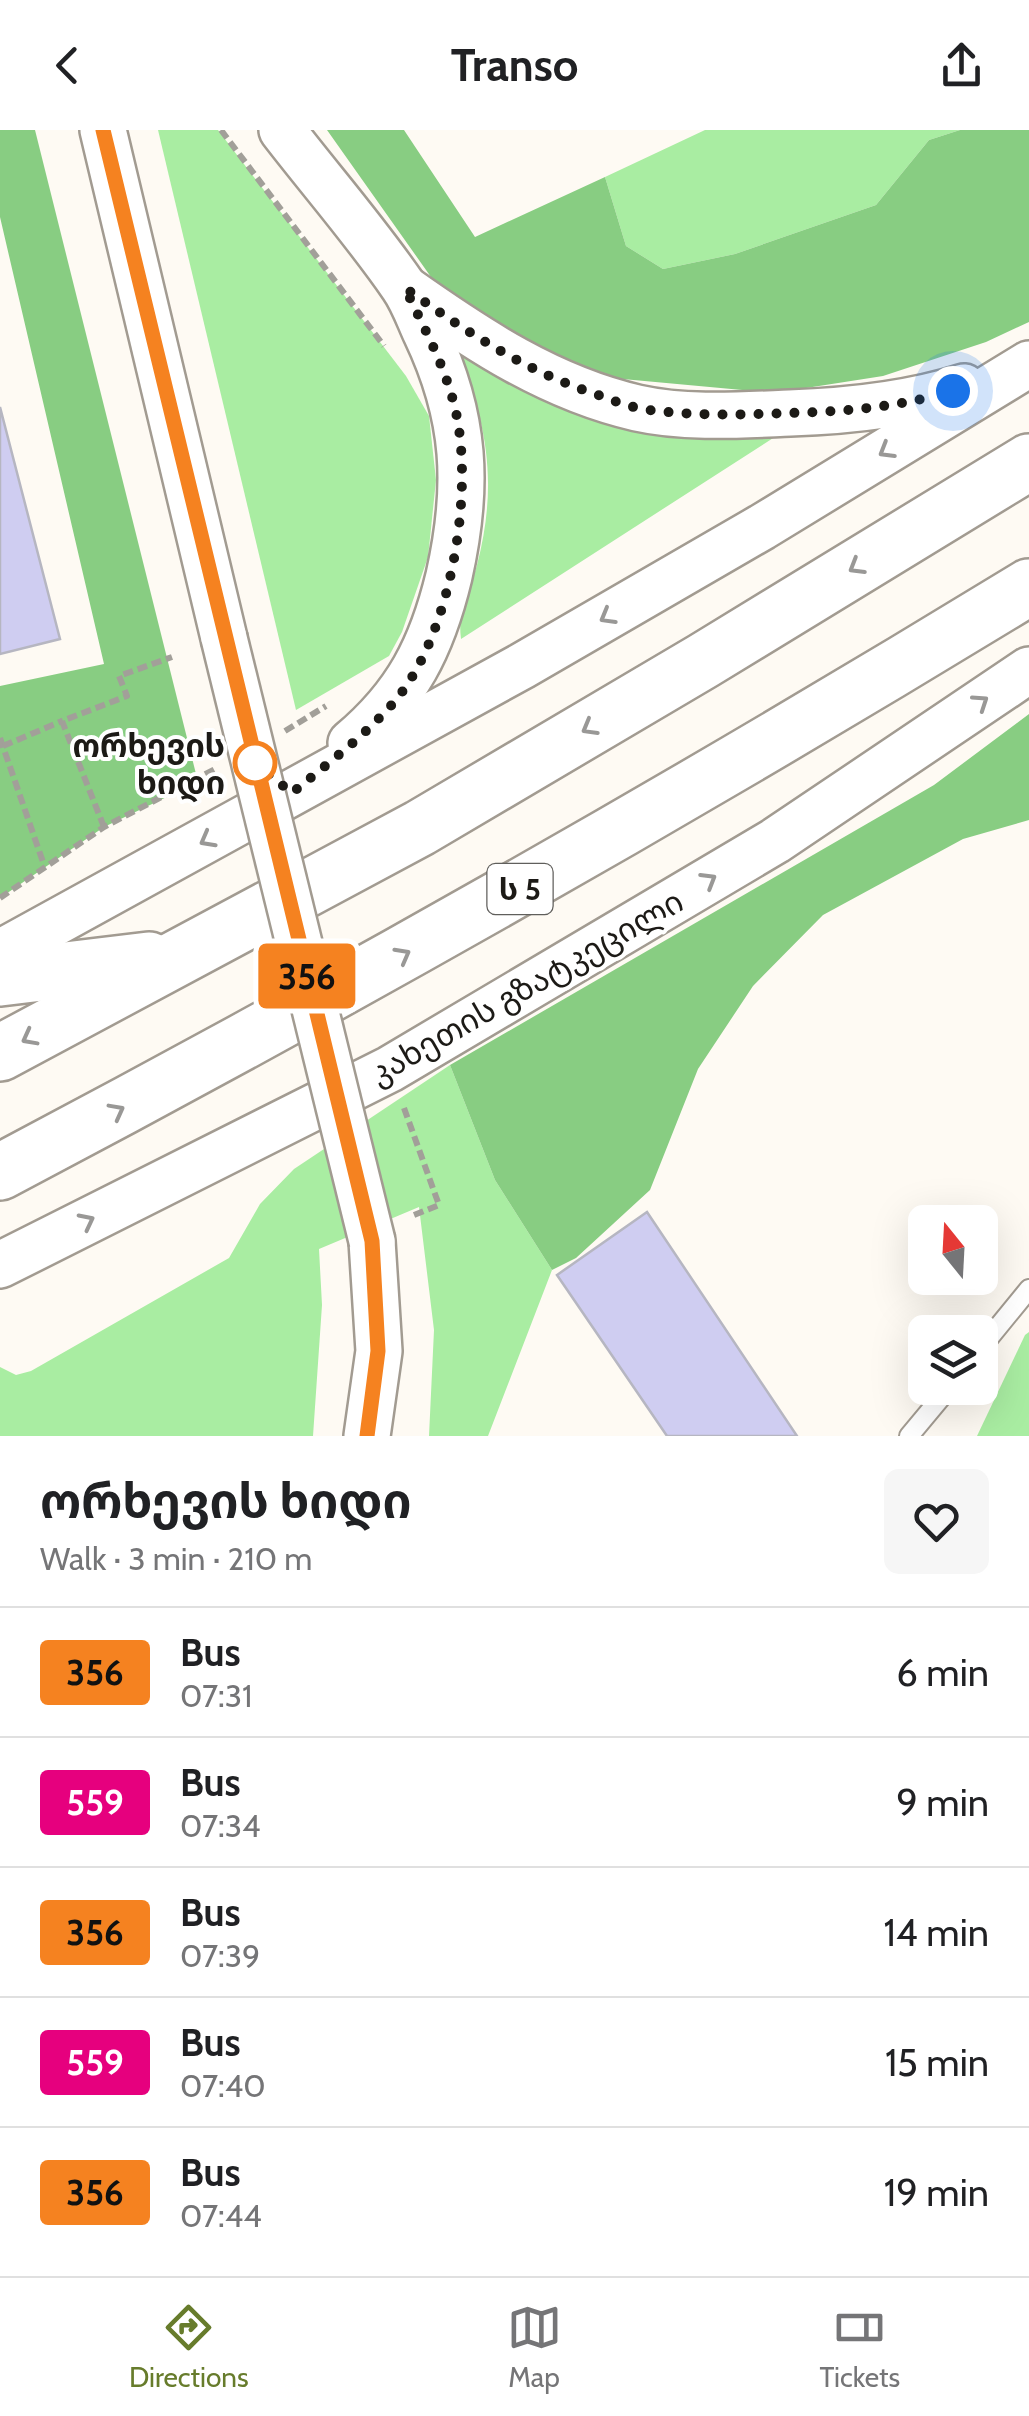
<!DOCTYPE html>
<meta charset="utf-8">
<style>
:root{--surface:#fff;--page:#f6f6f6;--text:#202124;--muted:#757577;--line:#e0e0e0;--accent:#677c2c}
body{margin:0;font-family:Cabin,"Noto Sans Georgian",sans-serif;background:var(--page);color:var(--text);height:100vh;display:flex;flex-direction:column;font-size:38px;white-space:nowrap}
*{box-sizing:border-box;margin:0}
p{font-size:32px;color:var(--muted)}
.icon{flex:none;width:55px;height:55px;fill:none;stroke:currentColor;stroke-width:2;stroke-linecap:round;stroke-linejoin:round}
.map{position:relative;height:1306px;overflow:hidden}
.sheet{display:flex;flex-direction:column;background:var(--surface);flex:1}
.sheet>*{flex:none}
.badge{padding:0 20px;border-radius:8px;font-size:35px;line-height:65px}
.needle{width:65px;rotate:342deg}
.controls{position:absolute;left:908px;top:1075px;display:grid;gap:20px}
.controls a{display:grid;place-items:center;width:90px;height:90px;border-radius:15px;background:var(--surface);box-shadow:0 10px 40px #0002;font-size:50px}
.you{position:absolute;width:50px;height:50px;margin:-25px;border:8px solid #fff;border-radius:50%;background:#1a73e8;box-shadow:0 0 0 15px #1a73e833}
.map>.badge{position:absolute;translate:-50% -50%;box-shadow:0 0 0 5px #fff}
.round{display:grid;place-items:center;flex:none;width:105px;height:105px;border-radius:15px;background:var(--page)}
.overview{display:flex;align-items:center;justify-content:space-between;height:170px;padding:0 40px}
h1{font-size:48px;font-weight:700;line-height:75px}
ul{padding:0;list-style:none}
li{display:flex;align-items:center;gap:30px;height:130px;padding:0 40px;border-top:2px solid var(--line)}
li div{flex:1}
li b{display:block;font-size:38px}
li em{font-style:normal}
li .badge{min-width:110px;font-weight:700;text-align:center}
header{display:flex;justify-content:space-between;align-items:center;height:130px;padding:0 40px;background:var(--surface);font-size:45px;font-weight:700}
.tabs{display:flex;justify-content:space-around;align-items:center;height:140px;border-top:2px solid var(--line);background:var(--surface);font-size:28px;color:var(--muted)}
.tabs a{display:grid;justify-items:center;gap:5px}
.tabs .on{color:var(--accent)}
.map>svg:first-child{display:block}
</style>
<header><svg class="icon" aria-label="back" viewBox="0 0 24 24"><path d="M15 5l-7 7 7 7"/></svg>Transo<svg class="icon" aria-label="share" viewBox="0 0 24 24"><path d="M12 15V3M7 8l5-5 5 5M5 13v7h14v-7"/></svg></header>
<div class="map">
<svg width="1029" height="1306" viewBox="0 0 1029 1306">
<rect width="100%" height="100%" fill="#fefaf3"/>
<g fill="#a9eda2">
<polygon points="158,0 218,0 406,246 429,286 436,350 428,427 402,502 389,526 296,580"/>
<polygon points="705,0 960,0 929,10 876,75 735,124 663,139 626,116 605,47"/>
<path d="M456,218C521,262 587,300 668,304C706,305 746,302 784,301L461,509C457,478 469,463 477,435C498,354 488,294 456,218Z"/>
<polygon points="450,935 495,1050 552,1140 488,1306 429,1306 434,1200 419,1077 319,1119 322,1175 313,1306 0,1306 0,1237 16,1245 31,1241 229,1128 260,1074 294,1039"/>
<polygon points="1029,1202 1029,1306 977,1306 1025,1205"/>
</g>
<g fill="#88cd82">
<polygon points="0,0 35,0 198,652 104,697 0,768 0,556 104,534 0,87"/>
<polygon points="327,0 404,0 475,107 605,47 626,116 663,139 735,124 876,75 929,10 960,0 1029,0 1029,192 986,212 883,246 774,263 601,247 503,208 443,164"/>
<polygon points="1029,584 1029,690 963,709 823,785 753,856 698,939 650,1060 576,1128 552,1140 495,1050 450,935 934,655"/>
</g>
<g fill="#cfcdf1" stroke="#b6b6c1" stroke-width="2.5">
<polygon points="0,277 60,509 0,524"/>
<polygon points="647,1082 797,1306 667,1306 557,1145"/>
</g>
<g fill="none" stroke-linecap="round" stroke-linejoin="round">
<g stroke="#a29b91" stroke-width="22">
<g id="service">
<polyline points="980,1219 1029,1159"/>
<polyline points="909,1306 949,1258"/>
</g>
</g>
<g stroke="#a29b91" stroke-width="50">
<g id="tertiary">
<polyline points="103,0 224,508"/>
<path d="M282,0C322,52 366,102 403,156C413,170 419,188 426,203C466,287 469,357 449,446C432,517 407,566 351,613"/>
<path d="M407,160C478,210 550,258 637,278C686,289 741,285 790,283C849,281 908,275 964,257"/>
<polyline points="0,823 522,536 762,397 1029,234"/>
<polyline points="0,1135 390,939 775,711 1029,540"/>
<polyline points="367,1306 379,1221 372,1111"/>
</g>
</g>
<g stroke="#a29b91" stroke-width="60">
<g id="trunk">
<polyline points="0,848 149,830"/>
<polyline points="0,923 420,698 703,531 1029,332"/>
<path d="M0,1042C349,858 692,663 1029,457"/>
</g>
</g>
<g stroke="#a29f99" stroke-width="6" stroke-dasharray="10 5" stroke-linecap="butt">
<polyline points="221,0 384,216"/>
<polyline points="285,601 326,576"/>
<polyline points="0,608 44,735"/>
<polyline points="3,616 62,591"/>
<polyline points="104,697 62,591 127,566 119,546 172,527"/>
<polyline points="0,768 104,697 217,638"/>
<polyline points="404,978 439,1075 414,1085"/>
</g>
<use href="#service" stroke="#fff" stroke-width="18"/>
<use href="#tertiary" stroke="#fff" stroke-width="45"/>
<use href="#trunk" stroke="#fff" stroke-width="55"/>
<g stroke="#a29b91" stroke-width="50" stroke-linecap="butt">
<polyline id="tertiary-bridge" points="224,508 372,1111"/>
</g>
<use href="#tertiary-bridge" stroke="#fff" stroke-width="45"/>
</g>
<defs><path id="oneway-chevron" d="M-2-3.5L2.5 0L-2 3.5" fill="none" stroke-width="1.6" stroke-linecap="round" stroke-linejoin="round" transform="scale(2.5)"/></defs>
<g stroke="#999896">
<use href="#oneway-chevron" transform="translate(886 321) rotate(149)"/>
<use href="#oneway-chevron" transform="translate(856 437) rotate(149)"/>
<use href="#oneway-chevron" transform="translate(607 487) rotate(150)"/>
<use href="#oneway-chevron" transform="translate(981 572) rotate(-34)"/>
<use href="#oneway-chevron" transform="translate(589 598) rotate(150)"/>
<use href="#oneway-chevron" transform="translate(207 710) rotate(151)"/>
<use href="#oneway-chevron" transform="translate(709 750) rotate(-31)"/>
<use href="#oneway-chevron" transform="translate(403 825) rotate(-29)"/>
<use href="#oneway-chevron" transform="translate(29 908) rotate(152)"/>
<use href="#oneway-chevron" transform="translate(117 981) rotate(-28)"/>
<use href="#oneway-chevron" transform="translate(87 1091) rotate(-27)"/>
</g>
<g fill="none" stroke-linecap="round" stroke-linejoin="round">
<g stroke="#fff" stroke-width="22">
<polyline id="line" points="103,0 372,1111 378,1221 367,1306"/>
</g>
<use href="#line" stroke="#f58220" stroke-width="15"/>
<path stroke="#1c1a16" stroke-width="10" stroke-dasharray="0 18" d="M255,633L292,663C327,634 365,606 395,571C449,507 472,375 458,293C450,245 426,202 405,158C467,202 525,241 598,265C612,270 627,276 642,279C690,286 739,285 787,283C842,282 900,277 953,261"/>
</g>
<circle fill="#fff" stroke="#f58220" stroke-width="5" cx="255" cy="633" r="20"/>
<g text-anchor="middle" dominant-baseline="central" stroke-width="8" stroke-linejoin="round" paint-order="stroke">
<rect fill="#fff" stroke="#605f5c" stroke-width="2.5" x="487.5" y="734" width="65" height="50" rx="8"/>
<g font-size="30" font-weight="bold" fill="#1c1a16">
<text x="520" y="759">ს 5</text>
</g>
<g font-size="32" font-weight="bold" fill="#1c1a16" stroke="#fff" text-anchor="end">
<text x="225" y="615">ორხევის<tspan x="225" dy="37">ხიდი</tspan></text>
</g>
<g font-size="32" fill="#1c1a16" stroke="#fff">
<text transform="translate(526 857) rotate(-30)">კახეთის გზატკეცილი</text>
</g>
</g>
</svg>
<div class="controls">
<a><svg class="needle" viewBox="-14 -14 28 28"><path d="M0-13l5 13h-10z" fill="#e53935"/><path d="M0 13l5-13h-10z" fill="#757577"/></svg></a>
<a><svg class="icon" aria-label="layers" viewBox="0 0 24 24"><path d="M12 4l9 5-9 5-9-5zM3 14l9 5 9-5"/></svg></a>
</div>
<div class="you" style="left:953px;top:261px"></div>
<b class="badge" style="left:307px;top:846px;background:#f58220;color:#111">356</b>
</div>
<section class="sheet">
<div class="overview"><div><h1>ორხევის ხიდი</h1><p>Walk · 3 min · 210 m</p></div><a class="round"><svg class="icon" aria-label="heart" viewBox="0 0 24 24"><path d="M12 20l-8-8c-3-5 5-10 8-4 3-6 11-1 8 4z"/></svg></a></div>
<ul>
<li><span class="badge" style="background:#f58220;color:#111">356</span><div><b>Bus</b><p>07:31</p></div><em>6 min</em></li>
<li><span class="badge" style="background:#e6007e;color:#fff">559</span><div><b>Bus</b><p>07:34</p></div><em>9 min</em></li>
<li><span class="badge" style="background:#f58220;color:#111">356</span><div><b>Bus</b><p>07:39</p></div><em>14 min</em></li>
<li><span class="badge" style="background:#e6007e;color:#fff">559</span><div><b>Bus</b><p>07:40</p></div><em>15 min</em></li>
<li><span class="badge" style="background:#f58220;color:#111">356</span><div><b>Bus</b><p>07:44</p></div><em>19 min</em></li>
</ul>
</section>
<nav class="tabs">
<a class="on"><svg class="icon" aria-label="directions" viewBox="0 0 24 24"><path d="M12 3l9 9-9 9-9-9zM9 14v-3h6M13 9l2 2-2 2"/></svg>Directions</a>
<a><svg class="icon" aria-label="map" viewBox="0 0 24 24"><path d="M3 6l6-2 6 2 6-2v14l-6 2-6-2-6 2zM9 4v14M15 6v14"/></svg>Map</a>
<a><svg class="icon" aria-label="tickets" viewBox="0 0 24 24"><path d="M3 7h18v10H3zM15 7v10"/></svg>Tickets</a>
</nav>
